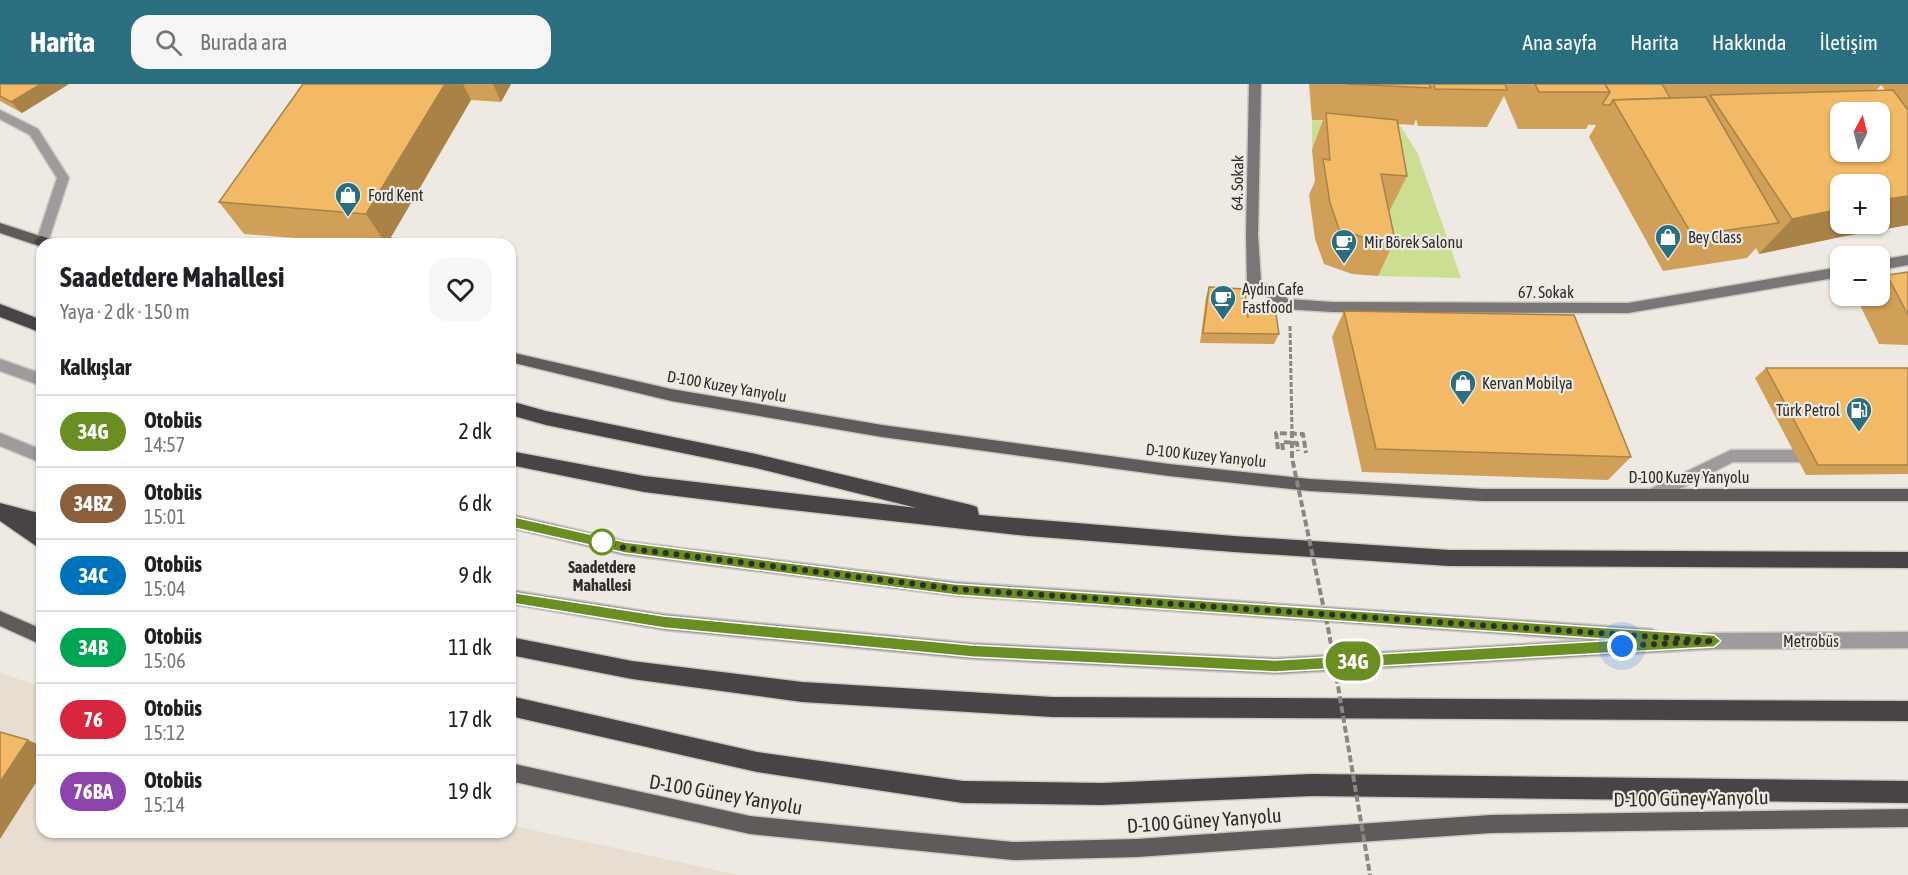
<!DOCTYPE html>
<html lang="tr">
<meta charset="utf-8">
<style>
:root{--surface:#fff;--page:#f6f6f6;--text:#202124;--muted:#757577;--line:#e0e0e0;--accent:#2a6e7f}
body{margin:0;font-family:"Asap Condensed",sans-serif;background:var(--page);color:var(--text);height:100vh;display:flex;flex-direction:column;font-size:22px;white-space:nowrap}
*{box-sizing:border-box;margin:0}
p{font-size:20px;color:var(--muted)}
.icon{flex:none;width:33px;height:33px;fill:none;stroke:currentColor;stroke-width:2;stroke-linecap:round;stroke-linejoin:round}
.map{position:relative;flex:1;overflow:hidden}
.details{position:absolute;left:36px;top:154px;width:480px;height:600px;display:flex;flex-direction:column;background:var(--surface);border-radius:18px;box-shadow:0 2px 4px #0004}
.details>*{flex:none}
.badge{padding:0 12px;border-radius:20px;font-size:21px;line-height:39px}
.needle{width:39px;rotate:7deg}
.fabs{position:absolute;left:1830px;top:18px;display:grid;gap:12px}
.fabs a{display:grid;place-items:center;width:60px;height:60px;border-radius:12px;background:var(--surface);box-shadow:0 2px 4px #0004;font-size:30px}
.you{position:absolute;width:30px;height:30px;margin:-15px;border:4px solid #fff;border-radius:50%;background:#1a73e8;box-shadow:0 0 0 9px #1a73e833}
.map>.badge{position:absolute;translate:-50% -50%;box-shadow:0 0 0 3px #fff}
h2{padding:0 24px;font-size:22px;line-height:54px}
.round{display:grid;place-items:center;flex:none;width:63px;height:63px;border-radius:18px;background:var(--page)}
.headline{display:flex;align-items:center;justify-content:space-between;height:102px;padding:0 24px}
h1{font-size:28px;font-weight:700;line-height:45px}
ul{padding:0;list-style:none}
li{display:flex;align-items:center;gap:18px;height:72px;padding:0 24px;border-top:2px solid var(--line)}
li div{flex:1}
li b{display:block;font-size:22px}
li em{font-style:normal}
li .badge{min-width:66px;font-weight:700;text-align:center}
header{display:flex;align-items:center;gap:36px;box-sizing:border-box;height:84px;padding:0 30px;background:var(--accent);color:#fff}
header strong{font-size:28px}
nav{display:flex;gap:33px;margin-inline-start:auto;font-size:21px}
.search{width:420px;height:54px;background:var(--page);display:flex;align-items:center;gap:15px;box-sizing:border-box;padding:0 21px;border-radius:18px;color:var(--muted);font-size:22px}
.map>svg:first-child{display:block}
</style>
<header>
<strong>Harita</strong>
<div class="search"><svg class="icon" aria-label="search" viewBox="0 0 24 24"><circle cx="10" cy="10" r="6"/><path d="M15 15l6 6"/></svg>Burada ara</div>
<nav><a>Ana sayfa</a><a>Harita</a><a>Hakkında</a><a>İletişim</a></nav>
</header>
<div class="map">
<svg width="1908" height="791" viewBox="0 0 1908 791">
<rect width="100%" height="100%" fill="#eeeae3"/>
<polygon fill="#e7ddd1" points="0,589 42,603 42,748 510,748 510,741 738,791 0,791"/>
<polygon fill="#cbde91" points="1312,36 1399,40 1418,70 1461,194 1378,192 1366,126 1390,128 1381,73 1312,66"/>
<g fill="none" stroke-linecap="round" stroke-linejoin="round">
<g stroke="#cbc8c2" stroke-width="3">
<g id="lane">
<polygon points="0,26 38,45 69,94 48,158 42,163 36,158 57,94 30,51 0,35"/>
<polygon points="0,275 42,290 42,302 0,287"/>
<polygon points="0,349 42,366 42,379 0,362"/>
<polygon points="1731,366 1815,366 1820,368 1822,372 1820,376 1815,378 1733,378 1658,416 1653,417 1648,416 1645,411 1648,406"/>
<polygon points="510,430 625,457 956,498 1652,545 1658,548 1660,552 1715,549 1908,548 1908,564 1715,565 1275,590 972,575 664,546 510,520 510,506 664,530 972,559 1275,574 1590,556 956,512 625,471 510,444"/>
</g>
</g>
<g stroke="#cbc8c2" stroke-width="3">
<g id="secondary">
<polygon points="1249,0 1261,0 1258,151 1261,197 1288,215 1332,218 1628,219 1840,183 1840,193 1628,229 1332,228 1285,225 1247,199 1246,151"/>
<polygon points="1908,171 1908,181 1880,186 1880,176"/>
</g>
</g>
<g stroke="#cbc8c2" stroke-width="3">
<g id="primary">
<polygon points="0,139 43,153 63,157 64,160 42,160 42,163 0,149"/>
<polygon points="510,268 671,305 882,341 1169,380 1310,395 1483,405 1908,405 1908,417 1483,417 1310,407 1169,392 882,353 671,317 510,278"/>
<polygon points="0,527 42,545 42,561 0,542"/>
<polygon points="510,679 750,732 1013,758 1137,755 1491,731 1908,725 1908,743 1491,749 1137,773 1013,776 750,750 510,697"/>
</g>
</g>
<g stroke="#cbc8c2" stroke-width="3">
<g id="highway">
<polygon points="42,152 51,156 53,160 42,160 42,164 34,158 37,154"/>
<polygon points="0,220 42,236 42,249 0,233"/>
<polygon points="510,317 546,327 756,370 971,421 977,423 979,431 1234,452 1449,466 1908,468 1908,484 1449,482 1234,468 1028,452 774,424 644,408 510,381 510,367 644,392 917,424 756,384 546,341 510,331"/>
<polygon points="0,419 42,430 42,446 39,445 42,447 42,466 0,437"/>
<polygon points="510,553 632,577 802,598 1052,613 1908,617 1908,637 1052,633 802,618 632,595 510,571"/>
<polygon points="510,612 757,668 963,697 1102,699 1312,690 1908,697 1908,719 1312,712 1102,721 963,719 757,688 510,632"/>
</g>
</g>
<g stroke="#898782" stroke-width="4" stroke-dasharray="7 3" stroke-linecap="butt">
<polyline points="1278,365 1276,349 1303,350 1306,369"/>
<polyline points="1283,366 1282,358 1297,359 1298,367"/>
</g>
<use href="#lane" fill="#9e9b9c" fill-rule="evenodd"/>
<use href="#secondary" fill="#7a7576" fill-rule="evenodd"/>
<use href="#primary" fill="#605a5b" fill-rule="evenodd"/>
<use href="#highway" fill="#4a4345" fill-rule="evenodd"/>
<polyline stroke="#898782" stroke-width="3" stroke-dasharray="5 2" stroke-linecap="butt" points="1290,242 1292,348"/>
<polyline stroke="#898782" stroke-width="4" stroke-dasharray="7 3" stroke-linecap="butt" points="1292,347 1292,374 1329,549 1370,791"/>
</g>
<g fill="#d09f58" fill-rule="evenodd">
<polygon points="0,0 69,0 22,29 0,17"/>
<polygon points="303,0 511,0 501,18 471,16 387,160 371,160 244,150 219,118"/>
<path d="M1309,0H1908V141L1845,152L1759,170L1756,164L1747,174L1663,187L1589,53L1596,41H1590L1589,40L1586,45H1518L1504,12L1487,43L1418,42L1416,35L1414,41L1397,40L1407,92L1389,128L1395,156L1378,192L1352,190L1324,180L1315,155L1309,111L1315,97L1312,66L1323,36H1312ZM1881,1L1885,6L1876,7Z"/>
<polygon points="1908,188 1908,261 1879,260 1858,217 1864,212 1880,212 1880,198 1887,191"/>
<polygon points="1209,203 1247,223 1279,250 1274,260 1200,259 1206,213"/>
<polygon points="1344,227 1631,373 1608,396 1362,388 1332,253"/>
<polygon points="1766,284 1908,284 1908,390 1806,391 1755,294"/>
</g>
<g fill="#a98247">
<polygon points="41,0 69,0 22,29 11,18"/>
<polygon points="445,0 463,0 471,16 387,160 386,160 366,130"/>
<polygon points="493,0 511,0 501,18"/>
<polygon points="1908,112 1908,141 1845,152 1759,170 1792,135 1840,125 1840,140 1880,140 1880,116"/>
<polygon points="28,656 42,662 42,689 0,755 0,698"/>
</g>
<g fill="#f2b966" stroke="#a98247" stroke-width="1.5" fill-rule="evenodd">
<polygon points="0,0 41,0 11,18 0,12"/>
<polygon points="303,0 445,0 366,130 219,118"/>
<polygon points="1347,0 1429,0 1431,4"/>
<polygon points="1434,0 1505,0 1507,6 1435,5"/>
<polygon points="1535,0 1605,0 1610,8 1539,8"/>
<polygon points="1605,0 1662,0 1670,14 1613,16 1610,21 1603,21 1603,19 1610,8"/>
<path d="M1893,6L1908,26V112L1880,116V100H1840V125L1792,135L1710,11ZM1840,28H1880V68H1840Z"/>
<polygon points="1706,13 1779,139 1692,151 1613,16"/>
<polygon points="1326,29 1397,36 1407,92 1381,90 1395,156 1368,155 1339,145 1330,119 1323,75 1330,76"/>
<polygon points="1908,188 1908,231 1887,191"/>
<polygon points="1209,203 1245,205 1248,234 1247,221 1275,223 1279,250 1203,249"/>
<polygon points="1344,227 1574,231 1631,373 1376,365"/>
<polygon points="1766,284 1908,284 1908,381 1818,381"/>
<polygon points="0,648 28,656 0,698"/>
</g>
<polygon fill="#6b8e23" stroke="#fff" stroke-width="1.5" points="510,432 625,458 956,500 1714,551 1721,557 1714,563 1275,588 972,573 664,544 510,519 504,513 510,508 664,532 972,561 1275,576 1619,556 956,511 625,469 510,443 504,437"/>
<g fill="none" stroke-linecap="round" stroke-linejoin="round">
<polyline stroke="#2e2d2a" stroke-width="6" stroke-dasharray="0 10.8" points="602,458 625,464 956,505 1714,557 1622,562"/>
</g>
<defs>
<g id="shop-pin" transform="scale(1.35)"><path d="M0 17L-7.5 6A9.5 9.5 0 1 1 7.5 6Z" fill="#2a6e7f" stroke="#eeeae3"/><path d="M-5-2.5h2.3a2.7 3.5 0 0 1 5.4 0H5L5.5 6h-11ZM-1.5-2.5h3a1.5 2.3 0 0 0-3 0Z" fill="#fff"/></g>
<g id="cafe-pin" transform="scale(1.35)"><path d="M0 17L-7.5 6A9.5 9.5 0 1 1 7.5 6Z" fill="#2a6e7f" stroke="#eeeae3"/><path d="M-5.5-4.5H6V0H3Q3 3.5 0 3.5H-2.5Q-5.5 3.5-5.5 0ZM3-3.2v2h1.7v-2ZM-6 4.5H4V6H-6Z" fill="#fff"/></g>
<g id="fuel-pin" transform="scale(1.35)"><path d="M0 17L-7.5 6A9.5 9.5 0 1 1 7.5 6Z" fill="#2a6e7f" stroke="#eeeae3"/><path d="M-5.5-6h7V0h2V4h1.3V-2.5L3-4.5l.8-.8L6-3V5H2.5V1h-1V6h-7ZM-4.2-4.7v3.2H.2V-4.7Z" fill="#fff"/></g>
</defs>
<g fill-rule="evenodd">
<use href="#shop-pin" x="348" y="111"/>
<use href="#shop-pin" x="1668" y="153"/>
<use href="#cafe-pin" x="1344" y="158"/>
<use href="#cafe-pin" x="1223" y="214"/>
<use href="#shop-pin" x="1463" y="299"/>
<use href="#fuel-pin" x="1859" y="326"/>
</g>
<circle fill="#fff" stroke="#6b8e23" stroke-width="3" cx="602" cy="458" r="12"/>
<g text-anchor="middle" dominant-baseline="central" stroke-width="4.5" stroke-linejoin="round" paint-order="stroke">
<g font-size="16" fill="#2e2d2a" stroke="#eeeae3">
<text transform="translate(1237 99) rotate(-89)">64. Sokak</text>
<text x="1546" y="208">67. Sokak</text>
<text transform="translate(727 302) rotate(10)">D-100 Kuzey Yanyolu</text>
<text transform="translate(1206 371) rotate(6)">D-100 Kuzey Yanyolu</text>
<text x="1689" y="393">D-100 Kuzey Yanyolu</text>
<text x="1811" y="557">Metrobüs</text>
</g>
<g font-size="16" fill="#2e2d2a" stroke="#eeeae3" text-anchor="start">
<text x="368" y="111">Ford Kent</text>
<text x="1688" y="153">Bey Class</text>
<text x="1364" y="158">Mir Börek Salonu</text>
<text x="1242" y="205">Aydın Cafe<tspan x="1242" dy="18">Fastfood</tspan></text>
<text x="1482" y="299">Kervan Mobilya</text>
<text x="1840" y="326" text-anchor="end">Türk Petrol</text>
</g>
<g font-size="16" font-weight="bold" fill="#2e2d2a" stroke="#eeeae3">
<text x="602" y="483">Saadetdere<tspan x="602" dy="18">Mahallesi</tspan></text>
</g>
<g font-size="20" fill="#2e2d2a" stroke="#eeeae3">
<text transform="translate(726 710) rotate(10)">D-100 Güney Yanyolu</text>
<text transform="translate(1691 714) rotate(-1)">D-100 Güney Yanyolu</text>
<text transform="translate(1204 736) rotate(-4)">D-100 Güney Yanyolu</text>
</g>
</g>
</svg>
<div class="fabs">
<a><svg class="needle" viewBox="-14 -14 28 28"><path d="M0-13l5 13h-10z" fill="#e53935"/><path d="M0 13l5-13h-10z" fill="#757577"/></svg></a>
<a>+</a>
<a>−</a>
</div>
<div class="you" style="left:1622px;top:562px"></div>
<b class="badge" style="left:1353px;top:577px;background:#6b8e23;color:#fff">34G</b>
<section class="details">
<div class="headline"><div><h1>Saadetdere Mahallesi</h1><p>Yaya · 2 dk · 150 m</p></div><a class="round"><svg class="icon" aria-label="heart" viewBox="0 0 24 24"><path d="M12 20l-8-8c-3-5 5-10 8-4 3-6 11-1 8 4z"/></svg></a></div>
<h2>Kalkışlar</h2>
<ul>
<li><span class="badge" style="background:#6b8e23;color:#fff">34G</span><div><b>Otobüs</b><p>14:57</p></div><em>2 dk</em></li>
<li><span class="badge" style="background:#8b5e3c;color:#fff">34BZ</span><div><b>Otobüs</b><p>15:01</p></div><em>6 dk</em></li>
<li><span class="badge" style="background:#0072bc;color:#fff">34C</span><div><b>Otobüs</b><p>15:04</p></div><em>9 dk</em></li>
<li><span class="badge" style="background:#00a651;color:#fff">34B</span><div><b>Otobüs</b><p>15:06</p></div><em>11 dk</em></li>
<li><span class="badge" style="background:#d7263d;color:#fff">76</span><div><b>Otobüs</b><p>15:12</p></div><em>17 dk</em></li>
<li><span class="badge" style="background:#8e44ad;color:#fff">76BA</span><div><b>Otobüs</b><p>15:14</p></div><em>19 dk</em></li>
</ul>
</section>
</div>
